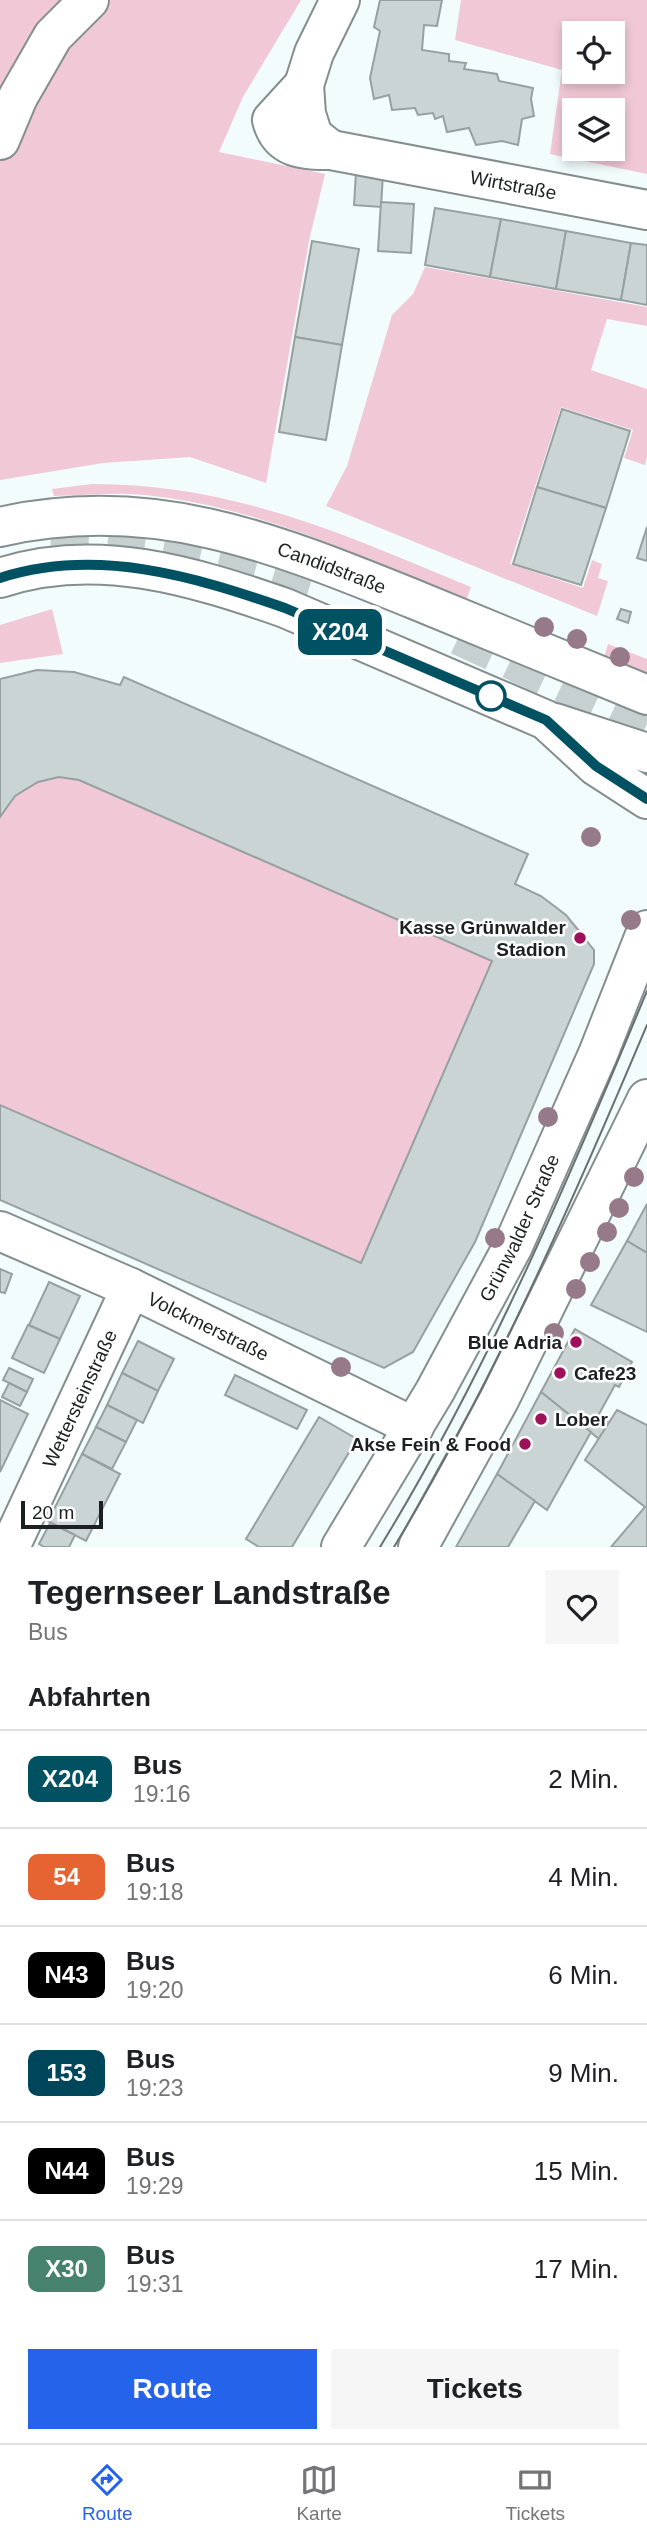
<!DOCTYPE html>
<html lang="de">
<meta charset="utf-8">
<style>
:root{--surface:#fff;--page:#f6f6f6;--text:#202124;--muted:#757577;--line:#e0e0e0;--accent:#2563eb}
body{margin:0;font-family:Arial,sans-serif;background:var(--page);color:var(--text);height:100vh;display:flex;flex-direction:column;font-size:26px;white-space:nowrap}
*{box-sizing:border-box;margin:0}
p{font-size:23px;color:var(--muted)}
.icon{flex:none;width:38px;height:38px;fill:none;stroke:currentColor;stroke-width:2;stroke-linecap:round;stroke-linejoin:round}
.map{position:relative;height:1547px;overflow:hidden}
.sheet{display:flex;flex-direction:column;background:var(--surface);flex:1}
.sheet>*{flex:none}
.badge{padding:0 14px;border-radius:10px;font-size:24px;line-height:46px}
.controls{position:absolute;left:562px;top:21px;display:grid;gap:14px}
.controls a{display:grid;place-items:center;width:63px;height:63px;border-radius:0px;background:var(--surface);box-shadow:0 4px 10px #0003;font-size:35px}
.scale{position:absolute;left:21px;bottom:18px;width:82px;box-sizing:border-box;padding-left:7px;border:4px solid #1d2021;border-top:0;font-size:19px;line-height:24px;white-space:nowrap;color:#1d2021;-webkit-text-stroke:5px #fff;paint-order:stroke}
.map>.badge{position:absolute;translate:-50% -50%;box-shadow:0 0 0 4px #fff}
h2{padding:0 28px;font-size:26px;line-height:63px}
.round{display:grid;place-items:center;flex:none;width:74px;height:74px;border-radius:0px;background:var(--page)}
.overview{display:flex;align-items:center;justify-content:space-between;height:119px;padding:0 28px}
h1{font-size:33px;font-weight:800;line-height:52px}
.cta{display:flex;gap:14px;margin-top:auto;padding:14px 28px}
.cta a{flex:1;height:80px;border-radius:0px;background:var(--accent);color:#fff;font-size:28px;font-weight:800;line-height:80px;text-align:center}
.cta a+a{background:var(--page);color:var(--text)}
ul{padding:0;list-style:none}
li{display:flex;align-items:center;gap:21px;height:98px;padding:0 28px;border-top:2px solid var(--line)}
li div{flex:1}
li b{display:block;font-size:26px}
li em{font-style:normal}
li .badge{min-width:77px;font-weight:700;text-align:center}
.menu{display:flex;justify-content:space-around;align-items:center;height:98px;border-top:2px solid var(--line);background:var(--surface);font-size:19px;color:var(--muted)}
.menu a{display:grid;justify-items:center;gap:4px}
.menu .active{color:var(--accent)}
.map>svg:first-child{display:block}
</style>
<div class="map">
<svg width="647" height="1547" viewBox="0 0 647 1547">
<rect width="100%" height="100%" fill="#f2fcfd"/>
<g fill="#f1c8d5" fill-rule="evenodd">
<polygon points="0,0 301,0 243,97 219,152 325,174 309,241 266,483 190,457 103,463 0,480"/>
<path d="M461,0H647V174L550,154L562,70L455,40ZM574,33H612V72H574ZM574,110H612V149H574Z"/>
<polygon points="425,267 647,307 647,326 607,319 591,370 647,389 647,457 645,465 624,458 633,430 561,407 510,564 583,588 592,560 602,564 598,578 608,581 597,616 326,506 347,466 392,315 413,294"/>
<path d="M92,484C234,484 343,534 471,587L466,601C364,557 257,506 145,495C115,492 84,495 54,496L52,489Z"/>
<polygon points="52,609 63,654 0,663 0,625"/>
<polygon points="608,644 647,659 647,675 604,657"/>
<path d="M37,670L74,672L120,685L124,677L528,854L515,884C546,898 593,926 594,964L475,1242L413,1352L384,1368L0,1200V679Z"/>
</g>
<g fill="#cbd4d5" stroke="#96a0a0" stroke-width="2">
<polygon points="380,0 442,0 437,26 424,25 422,50 449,54 449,61 466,63 464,69 497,74 499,81 533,88 531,99 534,116 522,119 518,145 502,141 476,145 469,128 447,132 443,116 435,119 433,113 418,115 415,108 392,110 389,95 374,99 370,78 380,31 374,27"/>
<polygon points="356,172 383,174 381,207 354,205"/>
<polygon points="381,202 414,204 411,253 378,251"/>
<polygon points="435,208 501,219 490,277 425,265"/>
<polygon points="501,219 566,231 556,289 490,277"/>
<polygon points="566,231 631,243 621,300 556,289"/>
<polygon points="312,241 359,249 342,345 295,337"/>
<polygon points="631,243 647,245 647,305 621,300"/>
<polygon points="295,337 342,345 326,440 279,432"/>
<polygon points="562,409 630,431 606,508 537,487"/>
<polygon points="537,487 606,508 581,585 513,564"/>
<polygon points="647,527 647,561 637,558"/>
<polygon points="621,609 631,612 628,623 617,619"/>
<polygon points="37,670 74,672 120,685 124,677 528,854 515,884 541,896 566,915 594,950 594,964 475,1242 413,1352 384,1368 0,1200 0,1105 361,1263 492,961 79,780 59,777 38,782 15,796 0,817 0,679"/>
<polygon points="647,1204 647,1253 627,1241"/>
<polygon points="627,1241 647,1253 647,1332 591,1305"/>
<polygon points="0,1269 12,1274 5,1293 0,1292"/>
<polygon points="49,1282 80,1296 60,1339 29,1325"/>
<polygon points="28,1325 60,1339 44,1373 12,1358"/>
<polygon points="575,1329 632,1362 619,1387 615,1385 599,1414 611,1420 599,1439 541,1392"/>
<polygon points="138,1341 174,1359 158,1391 122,1373"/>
<polygon points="9,1368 33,1379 27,1392 3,1380"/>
<polygon points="122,1373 158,1391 143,1423 107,1405"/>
<polygon points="235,1375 307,1410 297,1429 225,1395"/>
<polygon points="9,1383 27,1392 20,1406 2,1397"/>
<polygon points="541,1392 591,1432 547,1510 497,1474"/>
<polygon points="0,1400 28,1414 0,1472"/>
<polygon points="107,1405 137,1420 126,1442 96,1427"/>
<polygon points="617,1410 647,1425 647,1547 611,1547 645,1507 585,1460"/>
<polygon points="319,1417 357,1439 292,1547 259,1547 246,1539"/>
<polygon points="96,1427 126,1442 112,1469 82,1454"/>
<polygon points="82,1454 120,1474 86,1541 48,1521"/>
<polygon points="497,1474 535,1501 508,1547 456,1547"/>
<polygon points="50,1523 75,1535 69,1547 44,1547 39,1544"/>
</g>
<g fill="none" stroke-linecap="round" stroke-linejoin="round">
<g stroke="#c7d0d1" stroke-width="38" stroke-dasharray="38 19" stroke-linecap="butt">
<path d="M51,533C75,534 99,534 122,536C192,544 261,563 328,584"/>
<polyline points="459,636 647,724"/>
</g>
<g stroke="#858e8f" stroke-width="42">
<g id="minor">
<path id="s1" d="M304,85L272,120C280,150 304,150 331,150L647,210"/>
<polyline points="0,140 18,97 53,36 89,0"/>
<polyline points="331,150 313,136 306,114 304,85 314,53 340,0"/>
<path id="s2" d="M0,1231L131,1288L414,1427"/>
<path id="s3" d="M10,1547L131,1288"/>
</g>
</g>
<g stroke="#858e8f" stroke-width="42">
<g id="major">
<path id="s4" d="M0,527C153,492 277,544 416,600C493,631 570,663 647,695"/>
<path d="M0,578C96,546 193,576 285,608L546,720L596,766L647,799"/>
<polyline points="555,723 647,753"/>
<path id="s5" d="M341,1547L435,1391L513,1246L598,1054L647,930"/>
<polyline points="418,1547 499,1400 647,1099"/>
</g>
</g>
<use href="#minor" stroke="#fff" stroke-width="38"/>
<use href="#major" stroke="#fff" stroke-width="38"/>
<g stroke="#6a7071" stroke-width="2">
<path d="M380,1547C487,1372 568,1181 647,991"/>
<path d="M394,1547C494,1381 572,1203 647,1025"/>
</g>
</g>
<g fill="#977a8a">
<circle cx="544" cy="627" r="10"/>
<circle cx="577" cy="639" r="10"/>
<circle cx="620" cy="657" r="10"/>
<circle cx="591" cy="837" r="10"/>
<circle cx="631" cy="920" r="10"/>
<circle cx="548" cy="1117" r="10"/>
<circle cx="634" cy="1177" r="10"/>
<circle cx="619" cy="1208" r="10"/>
<circle cx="607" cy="1232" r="10"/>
<circle cx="495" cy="1238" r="10"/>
<circle cx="590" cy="1262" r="10"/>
<circle cx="576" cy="1289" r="10"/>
<circle cx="554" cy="1333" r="10"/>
<circle cx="341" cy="1367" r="10"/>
</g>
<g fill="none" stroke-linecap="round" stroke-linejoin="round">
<g stroke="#fff" stroke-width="16">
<path id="line" d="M0,578C96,547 193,576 285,608L546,720L596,766L647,799"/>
</g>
<use href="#line" stroke="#005262" stroke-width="10"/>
</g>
<circle fill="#fff" stroke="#005262" stroke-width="3.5" cx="491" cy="696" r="14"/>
<g fill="#9e105a" stroke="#fff" stroke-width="2.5">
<circle cx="580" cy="938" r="7"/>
<circle cx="576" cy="1342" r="7"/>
<circle cx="560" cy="1373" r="7"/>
<circle cx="541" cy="1419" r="7"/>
<circle cx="525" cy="1444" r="7"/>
</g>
<g text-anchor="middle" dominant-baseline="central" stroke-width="5" stroke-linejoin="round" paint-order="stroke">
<g font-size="19" fill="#1d2021" stroke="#fff">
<text stroke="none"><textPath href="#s1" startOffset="306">Wirtstraße</textPath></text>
<text stroke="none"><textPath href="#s4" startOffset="340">Candidstraße</textPath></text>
<text stroke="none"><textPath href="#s5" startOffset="366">Grünwalder Straße</textPath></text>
<text stroke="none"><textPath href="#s2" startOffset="229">Volckmerstraße</textPath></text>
<text stroke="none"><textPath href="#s3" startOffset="164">Wettersteinstraße</textPath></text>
</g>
<g font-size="19" font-weight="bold" fill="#1d2021" stroke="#fff" text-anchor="end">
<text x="566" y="927">Kasse Grünwalder<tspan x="566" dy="22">Stadion</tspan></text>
<text x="562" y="1342">Blue Adria</text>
<text x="574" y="1373" text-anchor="start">Cafe23</text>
<text x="555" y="1419" text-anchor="start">Lober</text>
<text x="511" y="1444">Akse Fein &amp; Food</text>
</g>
</g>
</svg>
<div class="controls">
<a><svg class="icon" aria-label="locate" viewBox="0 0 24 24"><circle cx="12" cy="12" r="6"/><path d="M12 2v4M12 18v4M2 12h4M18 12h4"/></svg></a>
<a><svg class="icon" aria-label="layers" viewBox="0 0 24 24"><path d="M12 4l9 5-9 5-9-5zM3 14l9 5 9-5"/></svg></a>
</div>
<div class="scale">20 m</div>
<b class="badge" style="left:340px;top:632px;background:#005262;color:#fff">X204</b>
</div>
<section class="sheet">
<div class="overview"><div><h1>Tegernseer Landstraße</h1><p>Bus</p></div><a class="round"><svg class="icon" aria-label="heart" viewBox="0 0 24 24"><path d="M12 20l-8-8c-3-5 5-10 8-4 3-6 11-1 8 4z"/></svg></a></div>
<h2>Abfahrten</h2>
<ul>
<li><span class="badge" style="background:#005262;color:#fff">X204</span><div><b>Bus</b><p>19:16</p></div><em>2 Min.</em></li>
<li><span class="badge" style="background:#e66432;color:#fff">54</span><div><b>Bus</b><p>19:18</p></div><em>4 Min.</em></li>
<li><span class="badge" style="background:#000;color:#fff">N43</span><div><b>Bus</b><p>19:20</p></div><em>6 Min.</em></li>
<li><span class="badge" style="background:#00465a;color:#fff">153</span><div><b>Bus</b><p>19:23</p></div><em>9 Min.</em></li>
<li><span class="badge" style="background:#000;color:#fff">N44</span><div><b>Bus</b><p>19:29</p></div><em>15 Min.</em></li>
<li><span class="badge" style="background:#46826e;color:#fff">X30</span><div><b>Bus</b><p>19:31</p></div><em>17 Min.</em></li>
</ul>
<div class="cta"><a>Route</a><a>Tickets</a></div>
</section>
<nav class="menu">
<a class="active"><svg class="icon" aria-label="directions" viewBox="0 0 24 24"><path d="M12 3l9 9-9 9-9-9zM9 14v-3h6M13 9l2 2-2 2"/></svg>Route</a>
<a><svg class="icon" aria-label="map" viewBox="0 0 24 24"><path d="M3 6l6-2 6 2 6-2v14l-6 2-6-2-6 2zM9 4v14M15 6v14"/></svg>Karte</a>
<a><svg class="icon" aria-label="tickets" viewBox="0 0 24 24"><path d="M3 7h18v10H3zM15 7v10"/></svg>Tickets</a>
</nav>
